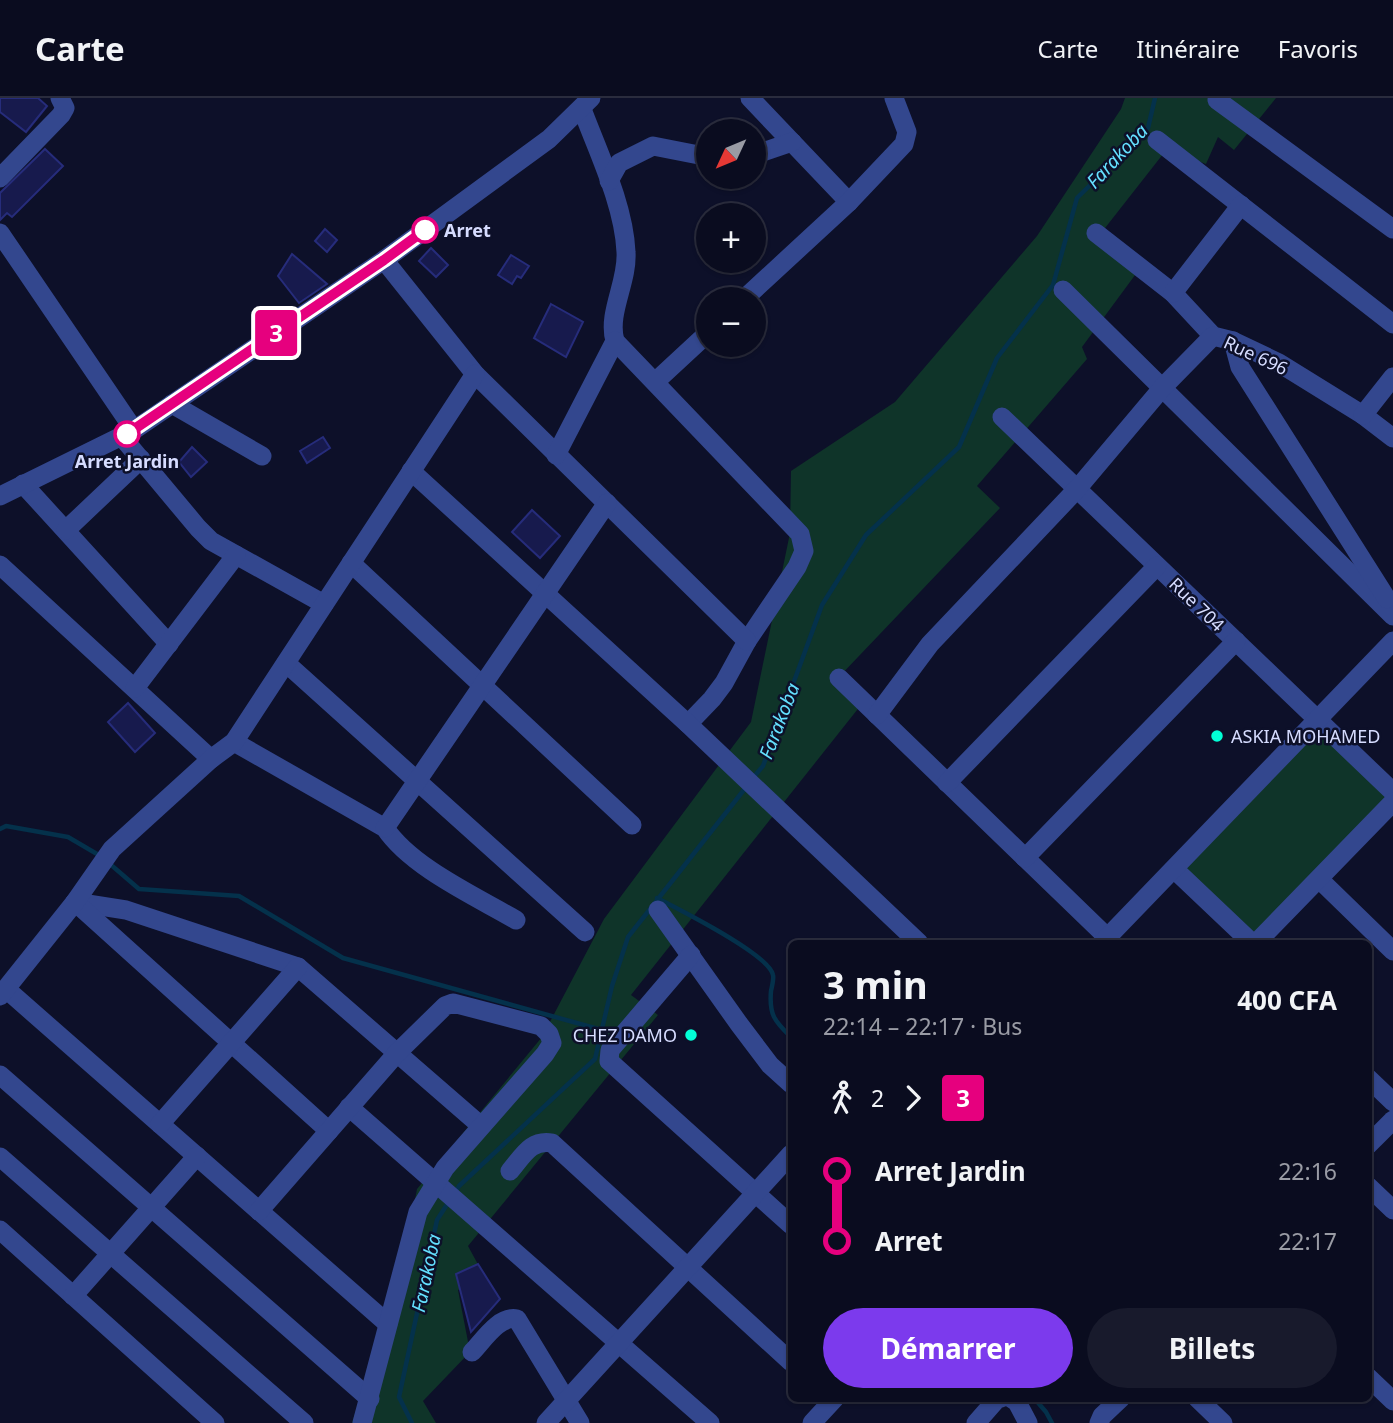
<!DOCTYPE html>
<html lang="fr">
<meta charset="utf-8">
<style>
:root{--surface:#0a0c1f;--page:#181a2c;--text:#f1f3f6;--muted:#999ba4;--line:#2a2c3d;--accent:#7c3aed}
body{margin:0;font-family:"Noto Sans",sans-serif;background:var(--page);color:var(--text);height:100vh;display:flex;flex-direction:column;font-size:26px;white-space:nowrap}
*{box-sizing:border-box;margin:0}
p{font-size:23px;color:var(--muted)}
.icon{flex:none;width:38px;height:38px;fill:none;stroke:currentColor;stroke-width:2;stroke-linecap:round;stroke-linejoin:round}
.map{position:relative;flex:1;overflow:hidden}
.sheet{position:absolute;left:788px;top:842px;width:584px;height:462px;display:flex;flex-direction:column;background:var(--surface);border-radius:10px;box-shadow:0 2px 5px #0004,0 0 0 2px var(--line)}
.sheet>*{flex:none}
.badge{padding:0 14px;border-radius:5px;font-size:24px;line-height:46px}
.needle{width:46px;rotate:226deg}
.controls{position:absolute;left:696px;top:21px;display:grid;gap:14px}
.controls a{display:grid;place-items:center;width:70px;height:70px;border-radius:50%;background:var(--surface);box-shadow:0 2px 5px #0004,0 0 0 2px var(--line);font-size:35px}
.map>.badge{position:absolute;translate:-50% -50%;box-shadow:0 0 0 4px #fff}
.legs{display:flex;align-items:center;gap:10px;height:77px;padding:0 35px;font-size:23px}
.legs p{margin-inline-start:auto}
.summary{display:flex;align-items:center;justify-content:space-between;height:119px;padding:0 35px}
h1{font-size:38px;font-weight:700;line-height:52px}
.button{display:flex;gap:14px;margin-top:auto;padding:14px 35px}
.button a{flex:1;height:80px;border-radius:42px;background:var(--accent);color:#fff;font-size:28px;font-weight:700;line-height:80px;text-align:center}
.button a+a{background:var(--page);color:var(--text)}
ul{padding:0 35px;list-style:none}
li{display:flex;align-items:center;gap:24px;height:70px;font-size:26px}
li i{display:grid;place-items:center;width:10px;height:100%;margin:0 9px;background:currentColor}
li i::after{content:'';width:18px;height:18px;margin:-9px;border:5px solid;border-radius:50%;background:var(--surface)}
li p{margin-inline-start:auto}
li:first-child i{background:linear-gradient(#0000 50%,currentColor 0)}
li:last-child i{background:linear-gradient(currentColor 50%,#0000 0)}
header{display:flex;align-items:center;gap:42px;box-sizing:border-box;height:98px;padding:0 35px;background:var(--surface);border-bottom:2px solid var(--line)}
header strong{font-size:33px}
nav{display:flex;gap:38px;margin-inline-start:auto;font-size:24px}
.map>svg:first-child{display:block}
</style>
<header>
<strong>Carte</strong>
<nav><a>Carte</a><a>Itinéraire</a><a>Favoris</a></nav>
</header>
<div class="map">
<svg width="1393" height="1325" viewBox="0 0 1393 1325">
<rect width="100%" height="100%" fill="#0d1029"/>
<g fill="#0f3429">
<polygon points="1125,0 1276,0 1234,52 1218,39 1206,66 1167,51 1098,139 1141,169 1082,249 1087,261 977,388 1000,410 838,580 861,607 631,897 658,917 468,1148 486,1181 458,1192 470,1254 423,1303 436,1325 352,1325 404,1160 417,1091 542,939 604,821 751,624 790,435 791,373 895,304 1037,138 1121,11"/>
<polygon points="1319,631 1388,698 1249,842 1180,775"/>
</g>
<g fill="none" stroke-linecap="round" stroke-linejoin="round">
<g stroke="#04314b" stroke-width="4.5">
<polyline points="752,681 763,668 822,507 866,437 959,349 997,260 1053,187 1077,100 1148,30 1155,0"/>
<polyline points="0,731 6,728 68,739 97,756"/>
<polyline points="110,766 139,791 239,798 343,860 602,932"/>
<path d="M657,800C678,811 769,856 773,877C774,881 772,888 771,893C769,916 774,923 791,939"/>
<polyline points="455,1095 459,1088 595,961 612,888 628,839 747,688"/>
<polyline points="1034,1300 1046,1314 1052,1325"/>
<polyline points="412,1325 399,1299 437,1122 448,1105"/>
</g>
</g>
<g fill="#171a4d" stroke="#262c7b" stroke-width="2">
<polygon points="0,0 38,0 47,8 26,34 0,14"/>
<polygon points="45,51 63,68 12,119 7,115 0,122 0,95"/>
<polygon points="325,131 337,142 327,154 315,143"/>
<polygon points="431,150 448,167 436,179 419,163"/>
<polygon points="292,156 327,186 299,205 278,178"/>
<polygon points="511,157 529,168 521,180 517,178 512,186 498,177"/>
<polygon points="551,206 583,224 566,259 534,240"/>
<polygon points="323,339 330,350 307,365 300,353"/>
<polygon points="192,349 207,364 191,379 179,364"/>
<polygon points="532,412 560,438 540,460 512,434"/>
<polygon points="128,605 155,635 135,654 108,624"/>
<polygon points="478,1166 500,1201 471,1234 456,1176"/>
</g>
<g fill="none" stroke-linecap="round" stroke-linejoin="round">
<g stroke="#33478e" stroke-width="19">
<polyline points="750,0 849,104"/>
<polyline points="1217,2 1393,131"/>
<path d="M582,11C598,54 624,107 626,154C628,184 607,215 615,243L800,436L804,453L797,469L747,543L724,585L712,601L688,626"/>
<polyline points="1157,42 1393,226"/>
<polyline points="754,57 792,44"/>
<polyline points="0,80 61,17 65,10 60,0"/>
<polyline points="609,83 619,65 653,48 709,59"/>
<polyline points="0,135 134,332"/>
<polyline points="1096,135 1173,195 1213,238 1233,243 1279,265 1363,317 1393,340"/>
<polyline points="384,162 475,276 747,543"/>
<polyline points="1063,192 1393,518"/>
<polyline points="1173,195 1241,107"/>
<polyline points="744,201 849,104 904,46 907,34 894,0"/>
<polyline points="1233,243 1240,269 1387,501"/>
<polyline points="655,284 709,234"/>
<polyline points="172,306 262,358"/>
<polyline points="1363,317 1393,279"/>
<polyline points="1002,319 1393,694"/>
<polyline points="122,339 198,430 211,443 324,506"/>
<polyline points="556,357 615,243"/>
<polyline points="411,373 688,626 919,845"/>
<polyline points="23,386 169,546"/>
<polyline points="0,398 134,332 384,162 549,41 591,0"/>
<polyline points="66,432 141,361"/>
<polyline points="351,465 632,727"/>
<polyline points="0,467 211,661"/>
<polyline points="286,565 585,834"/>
<polyline points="839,580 1108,840"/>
<polyline points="135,590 236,457"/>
<polyline points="877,617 930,546 1077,391 1163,289 1213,238"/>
<path d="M234,644L385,730C411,769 475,798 516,822"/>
<polyline points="947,685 1157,468"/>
<polyline points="385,730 607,405"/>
<polyline points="1025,760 1236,543"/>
<polyline points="1174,771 1252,845"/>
<polyline points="1319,781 1393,853"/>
<polyline points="75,804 126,812 298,869 480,1027"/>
<polyline points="75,804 329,1033"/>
<polyline points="658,812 739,926 770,967 791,986"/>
<polyline points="1102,845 1393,543"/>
<polyline points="1256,845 1393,704"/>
<polyline points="691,857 610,952 609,963 791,1127"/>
<polyline points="6,891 388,1226"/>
<polyline points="0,898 75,804 112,751 211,661 234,644 475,276"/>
<polyline points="0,977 370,1301"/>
<polyline points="1368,980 1393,1004"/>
<polyline points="349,1009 710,1325"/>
<polyline points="160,1026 298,869"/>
<polyline points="1368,1047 1393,1022"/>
<polyline points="0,1059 304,1325"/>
<path d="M510,1073C523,1058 531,1041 552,1045L791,1264"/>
<polyline points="1368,1088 1393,1112"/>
<polyline points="259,1113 397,955 445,908 453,905 541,928 549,936 552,945 545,956 445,1070 418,1114 362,1325"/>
<polyline points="0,1132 215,1325"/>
<polyline points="73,1198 197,1058"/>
<path d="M472,1254C483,1243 499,1217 517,1221L580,1325"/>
<polyline points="1368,1279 1393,1303"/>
<polyline points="1011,1300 1017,1304 1028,1325"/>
<polyline points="1197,1300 1223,1325"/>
<polyline points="546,1325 791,1056"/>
<polyline points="812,1325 835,1300"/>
<polyline points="976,1325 997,1301 1001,1300"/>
<polyline points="1099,1325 1102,1318 1121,1300"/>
</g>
</g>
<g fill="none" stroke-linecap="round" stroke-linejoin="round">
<g stroke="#fff" stroke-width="16">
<polyline id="line-1" points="127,336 384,162 425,132"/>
</g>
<use href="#line-1" stroke="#e6007e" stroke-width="10"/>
</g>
<g fill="#fff" stroke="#e6007e" stroke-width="3.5">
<circle cx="425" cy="132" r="12"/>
<circle cx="127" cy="336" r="12"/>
</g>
<g fill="#02ffd6" stroke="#0d1029" stroke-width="2.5">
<circle cx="1217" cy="638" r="7"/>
<circle cx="691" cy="937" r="7"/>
</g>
<g text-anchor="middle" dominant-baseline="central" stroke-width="5" stroke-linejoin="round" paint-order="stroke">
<g font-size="18" font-weight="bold" fill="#d6dcff" stroke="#0d1029" text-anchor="start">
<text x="444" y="132">Arret</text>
<text x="127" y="363" text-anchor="middle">Arret Jardin</text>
</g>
<g font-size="18" fill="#d6dcff" stroke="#0d1029">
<text transform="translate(1256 257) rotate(25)">Rue 696</text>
<text transform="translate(1197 506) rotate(44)">Rue 704</text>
</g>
<g font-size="18" fill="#d6dcff" stroke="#0d1029" text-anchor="start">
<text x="1231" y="638">ASKIA MOHAMED</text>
<text x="677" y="937" text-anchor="end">CHEZ DAMO</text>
</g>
<g font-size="19" font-style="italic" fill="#64e0ff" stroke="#0d1029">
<text transform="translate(1117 58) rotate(-47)">Farakoba</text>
<text transform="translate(779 623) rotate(-69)">Farakoba</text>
<text transform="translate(426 1175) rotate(-78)">Farakoba</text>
</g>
</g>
</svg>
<div class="controls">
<a><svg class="needle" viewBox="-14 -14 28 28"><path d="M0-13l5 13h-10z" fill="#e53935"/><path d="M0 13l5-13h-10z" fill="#999ba4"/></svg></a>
<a>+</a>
<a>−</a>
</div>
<b class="badge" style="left:276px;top:235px;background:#e6007e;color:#fff">3</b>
<section class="sheet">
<div class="summary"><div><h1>3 min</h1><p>22:14 – 22:17 · Bus</p></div><b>400 CFA</b></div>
<div class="legs"><svg class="icon" aria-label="walk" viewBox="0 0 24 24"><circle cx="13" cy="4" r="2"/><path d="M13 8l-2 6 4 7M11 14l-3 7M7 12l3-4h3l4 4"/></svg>2<svg class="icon" aria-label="forward" viewBox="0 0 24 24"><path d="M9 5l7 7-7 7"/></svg><b class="badge" style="background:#e6007e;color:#fff">3</b></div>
<ul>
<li><i style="color:#e6007e"></i><b>Arret Jardin</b><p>22:16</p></li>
<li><i style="color:#e6007e"></i><b>Arret</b><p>22:17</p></li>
</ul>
<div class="button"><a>Démarrer</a><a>Billets</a></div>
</section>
</div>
